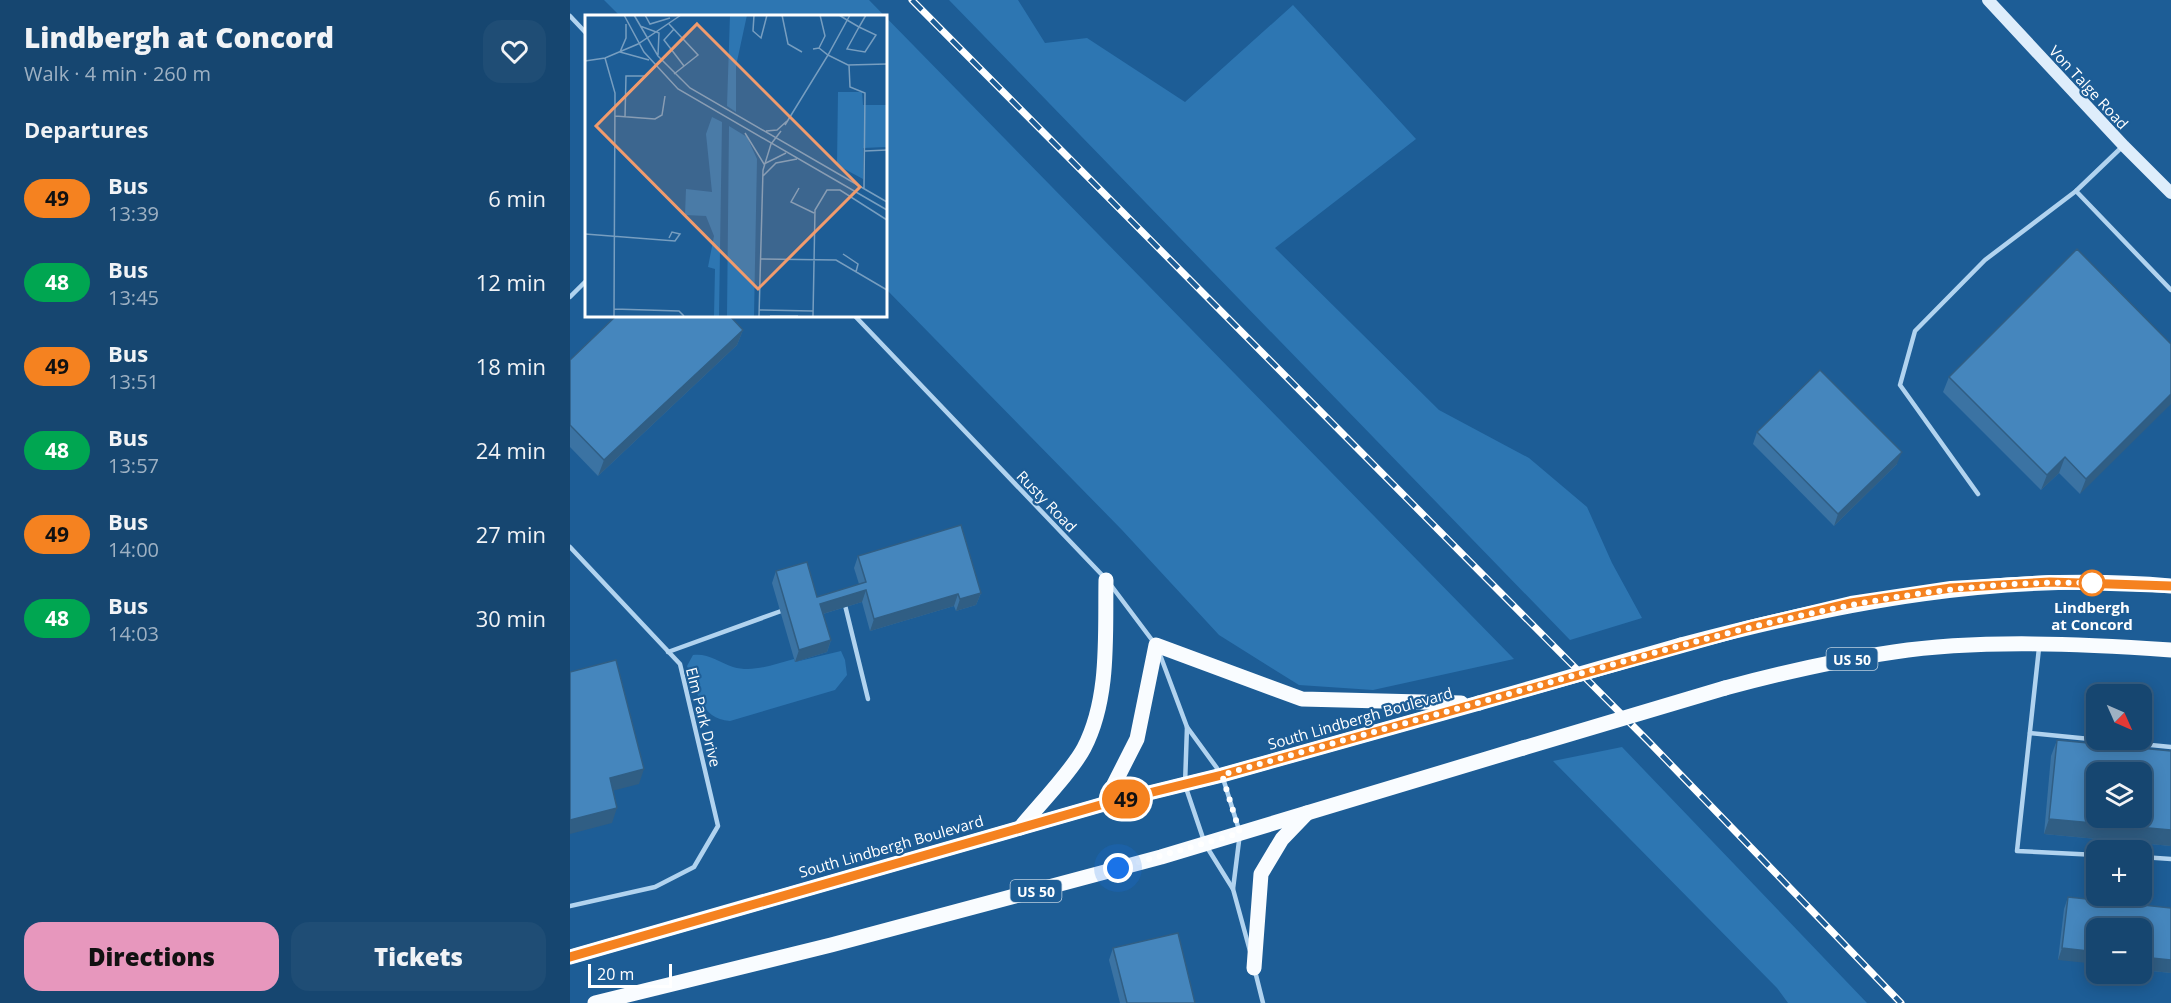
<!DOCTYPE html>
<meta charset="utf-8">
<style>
:root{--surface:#164670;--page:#1f4d75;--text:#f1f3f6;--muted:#9eb1c3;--line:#355e83;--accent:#e797bd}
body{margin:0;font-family:"Open Sans",sans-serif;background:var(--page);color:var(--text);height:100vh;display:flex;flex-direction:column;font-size:22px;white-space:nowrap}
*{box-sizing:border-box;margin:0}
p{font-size:20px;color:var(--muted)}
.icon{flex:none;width:33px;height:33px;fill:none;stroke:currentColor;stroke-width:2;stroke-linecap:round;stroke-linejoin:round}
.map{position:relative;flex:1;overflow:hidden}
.drawer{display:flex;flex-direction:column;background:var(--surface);width:570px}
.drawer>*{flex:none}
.badge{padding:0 12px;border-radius:20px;font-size:21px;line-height:39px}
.needle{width:39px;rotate:135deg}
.fabs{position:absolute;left:1516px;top:684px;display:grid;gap:12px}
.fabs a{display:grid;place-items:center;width:66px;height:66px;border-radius:12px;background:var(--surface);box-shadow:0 3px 15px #0003,0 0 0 2px var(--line);font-size:30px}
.scale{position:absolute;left:18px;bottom:15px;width:84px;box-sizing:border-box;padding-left:6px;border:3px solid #fff;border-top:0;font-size:16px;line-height:21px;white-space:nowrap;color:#fff;-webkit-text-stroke:4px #1d5d96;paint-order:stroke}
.you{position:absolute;width:30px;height:30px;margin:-15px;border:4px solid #fff;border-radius:50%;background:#1a73e8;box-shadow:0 0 0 9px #1a73e833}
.map>.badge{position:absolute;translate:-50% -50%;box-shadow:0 0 0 3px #fff}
h2{padding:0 24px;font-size:22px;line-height:54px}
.round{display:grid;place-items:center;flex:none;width:63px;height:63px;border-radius:18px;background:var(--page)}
.summary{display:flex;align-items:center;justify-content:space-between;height:102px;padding:0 24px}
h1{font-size:28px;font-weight:800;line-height:45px}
.action{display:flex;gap:12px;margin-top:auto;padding:12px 24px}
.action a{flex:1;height:69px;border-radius:18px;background:var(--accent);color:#111;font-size:24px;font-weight:800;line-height:69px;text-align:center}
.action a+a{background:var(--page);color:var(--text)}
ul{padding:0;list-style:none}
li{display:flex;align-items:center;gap:18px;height:84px;padding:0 24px}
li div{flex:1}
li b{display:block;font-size:22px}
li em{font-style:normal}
li .badge{min-width:66px;font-weight:700;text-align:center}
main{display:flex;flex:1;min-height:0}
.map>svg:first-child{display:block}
</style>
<main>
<section class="drawer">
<div class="summary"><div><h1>Lindbergh at Concord</h1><p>Walk · 4 min · 260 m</p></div><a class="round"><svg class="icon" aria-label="heart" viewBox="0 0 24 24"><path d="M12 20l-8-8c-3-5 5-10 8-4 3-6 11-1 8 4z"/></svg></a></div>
<h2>Departures</h2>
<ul>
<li><span class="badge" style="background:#f58220;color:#111">49</span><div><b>Bus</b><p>13:39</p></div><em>6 min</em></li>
<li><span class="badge" style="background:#00a651;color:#fff">48</span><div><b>Bus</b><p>13:45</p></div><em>12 min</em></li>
<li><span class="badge" style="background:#f58220;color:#111">49</span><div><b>Bus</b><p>13:51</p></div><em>18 min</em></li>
<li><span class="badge" style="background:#00a651;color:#fff">48</span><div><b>Bus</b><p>13:57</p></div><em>24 min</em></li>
<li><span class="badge" style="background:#f58220;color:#111">49</span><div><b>Bus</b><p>14:00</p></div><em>27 min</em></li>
<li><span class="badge" style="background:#00a651;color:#fff">48</span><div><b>Bus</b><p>14:03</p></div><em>30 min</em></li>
</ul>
<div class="action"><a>Directions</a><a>Tickets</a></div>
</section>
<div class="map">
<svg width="1601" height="1003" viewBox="0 0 1601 1003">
<rect width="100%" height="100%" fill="#1d5d96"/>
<g fill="#2d76b2">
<polygon points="34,0 299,0 944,659 803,690 729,685 649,635 552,530 315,288 315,16 50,16"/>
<polygon points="379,0 448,0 475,43 517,38 615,102 723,5 846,139 705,248 869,410 959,458 1017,507 1042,563 1072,618 1000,640"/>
<path d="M271,651L275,660L277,675L265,690L160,721C130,719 127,690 117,666L123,655C138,653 149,662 163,667C184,673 204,664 224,659L225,662Z"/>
<polygon points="1052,747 1297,1003 1218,1003 1207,988 983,761"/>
</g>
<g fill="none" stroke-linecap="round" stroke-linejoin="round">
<g stroke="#b1d3ef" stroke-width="4.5">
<polyline points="0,16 16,33"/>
<polyline points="1506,191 1601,290"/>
<polyline points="0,297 16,281"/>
<polyline points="284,315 534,577"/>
<polyline points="1408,494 1330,385 1345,331 1415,260 1506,191 1553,146"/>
<polyline points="0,547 110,664 148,826 124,867 85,887 0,906"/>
<polyline points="540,584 585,644"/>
<polyline points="274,601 298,699"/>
<polyline points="1469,648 1447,851 1527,855"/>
<polyline points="98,652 214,610"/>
<polyline points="589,652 617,727 615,785 635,844 663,889 680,951"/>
<polyline points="617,727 652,775 670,833 663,889"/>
<polyline points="1460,733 1601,747"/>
<polyline points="1572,857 1601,859"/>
<polyline points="685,971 693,1003"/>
</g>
<polyline stroke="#deedfb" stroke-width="12" points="1418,0 1554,146 1601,193"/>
<g stroke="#f9fcff" stroke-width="15">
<path d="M1111,645C1271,602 1434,571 1601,586"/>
<path d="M1155,688C1211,673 1267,660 1324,652C1411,639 1513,644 1601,650"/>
<polyline points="534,804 567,739 586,645 732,699 891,703"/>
<path d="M450,828C467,807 502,771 514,748C540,698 535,635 536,580"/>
<polyline points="0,957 534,804 652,775 909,703"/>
<polyline points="684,968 691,874 712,839 737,813"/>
<polyline points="25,1003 261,945 591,857 953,748"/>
</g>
<g stroke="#fff" stroke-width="7">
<polyline id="rail" points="342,0 1080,743 1331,1003"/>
</g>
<use href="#rail" stroke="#1d5d96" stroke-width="4.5" stroke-dasharray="14" stroke-linecap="butt"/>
<g stroke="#f9fcff" stroke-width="15">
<polyline points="909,703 1111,645"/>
<polyline points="953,748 1155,688"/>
</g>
</g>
<g fill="#3b73a3">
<polygon points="173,330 167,345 28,476 0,447 0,360"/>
<polygon points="1601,344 1510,494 1489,473 1471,490 1373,392 1379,377"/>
<polygon points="1187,432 1327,464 1264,526 1183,444"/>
<polygon points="288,556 411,593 406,605 386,611 384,606 300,631 292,602 253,614 261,640 257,652 225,662 202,583 206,571 247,597 289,584 284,568"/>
<polygon points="1487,740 1601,751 1601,846 1474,834 1481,756"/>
<polygon points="1498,897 1601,908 1601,973 1572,970 1572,928 1488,960 1494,909"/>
<polygon points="543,948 625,1003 550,1003 539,960"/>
</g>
<g fill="#305e84">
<polygon points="173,330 167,345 28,476 34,460"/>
<polygon points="1601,394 1601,404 1510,494 1516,479"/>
<polygon points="1332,452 1327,464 1264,526 1268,514"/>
<polygon points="1495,457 1489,473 1471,490 1477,475"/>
<polygon points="296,590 292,602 246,616 250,604"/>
<polygon points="411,593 406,605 386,611 390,599"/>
<polygon points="388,594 384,606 300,631 304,619"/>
<polygon points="261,640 257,652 225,662 229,650"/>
<polygon points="74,769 69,784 34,793 40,778"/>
<polygon points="47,808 42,823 0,834 0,820"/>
<polygon points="1479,819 1601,830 1601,846 1474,834"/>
<polygon points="1492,948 1527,952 1527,964 1488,960"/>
<polygon points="1572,957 1601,960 1601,973 1572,970"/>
</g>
<g fill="#4586bd" stroke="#305e84" stroke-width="1.5" fill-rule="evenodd">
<polygon points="1507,249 1601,344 1601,394 1516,479 1495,457 1477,475 1379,377"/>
<polygon points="47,315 159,315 173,330 34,460 0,425 0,360"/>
<polygon points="1250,370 1332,452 1268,514 1187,432"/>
<polygon points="391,525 411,593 390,599 388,594 304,619 296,590 250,604 261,640 229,650 206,571 237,562 247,597 296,582 288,556"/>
<polygon points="46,660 74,769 40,778 47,808 0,820 0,672"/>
<path d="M1487,740L1601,751V830L1479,819ZM1527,772H1572V818H1527Z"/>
<polygon points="1498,897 1601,908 1601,960 1572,957 1572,928 1527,928 1527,952 1492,948"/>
<polygon points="608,933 625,1003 557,1003 543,948"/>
</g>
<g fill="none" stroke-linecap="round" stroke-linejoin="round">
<g stroke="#fff" stroke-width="14">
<polyline id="line" points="0,957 534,804 652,775 1180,627 1281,603 1381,588 1480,582 1601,586"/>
</g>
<use href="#line" stroke="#f58220" stroke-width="9"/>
<path stroke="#fff" stroke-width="6" stroke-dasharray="0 10.8" d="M548,868L670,833L652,775C769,741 885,710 1002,676C1172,628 1343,578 1522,583"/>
</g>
<circle fill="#fff" stroke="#f58220" stroke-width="3" cx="1522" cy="583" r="12"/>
<g text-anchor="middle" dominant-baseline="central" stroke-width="4.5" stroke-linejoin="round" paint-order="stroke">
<g fill="#1d5d96" stroke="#bbcee0" stroke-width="1.5">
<rect x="1256.5" y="648" width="51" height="22" rx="4.5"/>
<rect x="440.5" y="880" width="51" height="22" rx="4.5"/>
</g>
<g font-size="14" font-weight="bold" fill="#fff">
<text x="1282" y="659">US 50</text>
<text x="466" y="891">US 50</text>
</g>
<g font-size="15" fill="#fff" stroke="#1d5d96">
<text transform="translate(1519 87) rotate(47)">Von Talge Road</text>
<text transform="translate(477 501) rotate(46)">Rusty Road</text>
<text transform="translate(134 717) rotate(76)">Elm Park Drive</text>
<text transform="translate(790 718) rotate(-16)">South Lindbergh Boulevard</text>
<text transform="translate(321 846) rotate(-16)">South Lindbergh Boulevard</text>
</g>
<g font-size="15" font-weight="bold" fill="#fff" stroke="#1d5d96">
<text x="1522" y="607">Lindbergh<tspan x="1522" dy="17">at Concord</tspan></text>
</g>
</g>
<g transform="translate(15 15)">
<rect width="302" height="302" fill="#1d5d96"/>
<path d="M145,0H162L151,51V97L142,91ZM253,77H277L278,90H301V132L278,133V164L252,150ZM127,102L137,107L134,301H129L130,254L123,252L129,221L121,201L100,200L101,174L127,177L121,119ZM144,111L162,122L172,144L169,301H142Z" fill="#2d76b2"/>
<path fill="none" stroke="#779ec0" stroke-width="1.5" d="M39,0L59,37L93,74L302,195M49,0L73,41L105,73L302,187M60,0L65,9L85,3M169,0L168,16L176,23L182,0M197,0L203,29L217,37M254,0L262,5L274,12L291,20L280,37L262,34L263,32L274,12L281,0M41,9V23L35,37L64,45M84,9L113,40L89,59M55,11L74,18L73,40M89,14L79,25L99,51M234,33L240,21L235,0M228,34L234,33L243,40L265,0M20,43L30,78L29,301M0,46L20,43L53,29L96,0M264,50L265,72L280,78L279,173M30,101L70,104L77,100L80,81M40,102L41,61H60M200,110L243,40L263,50L302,49M181,116L192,115L202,106M160,118L179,149L201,138M280,136L302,135M178,161L191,148L212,144M214,173L206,187L229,198M0,219L90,226L95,219L87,217L84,223M258,239L273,249L271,257M175,244L251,245L302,275M29,294L94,296L99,301M174,295L228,296M174,301L178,155L186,129L196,116M185,301H213M228,301L230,195L242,175H255L302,205"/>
<path fill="#f19b6d" fill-opacity="0.15" stroke="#f19b6d" stroke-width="3" d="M112,9L275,172L173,274L11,111Z"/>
<rect width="302" height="302" fill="none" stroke="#fff" stroke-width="3"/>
</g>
</svg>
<div class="fabs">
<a><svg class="needle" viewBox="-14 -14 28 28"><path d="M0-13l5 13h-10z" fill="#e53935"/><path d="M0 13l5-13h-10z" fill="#9eb1c3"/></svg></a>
<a><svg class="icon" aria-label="layers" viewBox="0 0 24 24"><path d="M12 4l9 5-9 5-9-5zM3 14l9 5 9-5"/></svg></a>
<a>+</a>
<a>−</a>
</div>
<div class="scale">20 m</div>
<div class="you" style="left:548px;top:868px"></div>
<b class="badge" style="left:556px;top:799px;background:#f58220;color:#111">49</b>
</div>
</main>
